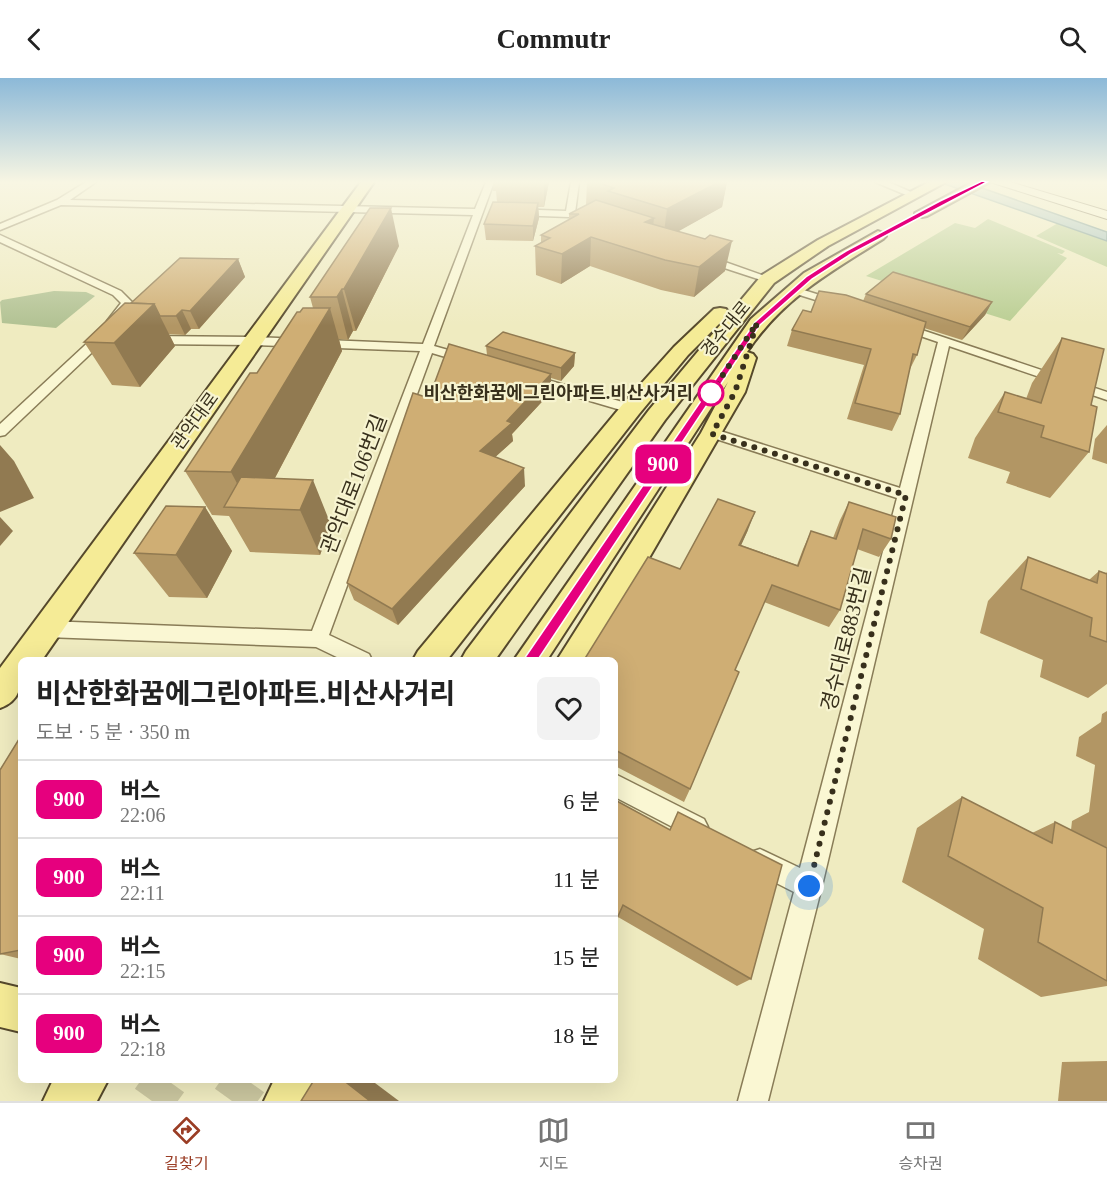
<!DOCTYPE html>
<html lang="ko">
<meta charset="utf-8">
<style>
:root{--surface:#fff;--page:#f2f2f2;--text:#222;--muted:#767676;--line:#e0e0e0;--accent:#9a3d25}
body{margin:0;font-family:"Times New Roman","Noto Sans KR",serif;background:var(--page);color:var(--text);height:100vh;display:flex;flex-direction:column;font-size:22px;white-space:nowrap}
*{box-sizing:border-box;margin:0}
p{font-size:20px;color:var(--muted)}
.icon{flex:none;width:33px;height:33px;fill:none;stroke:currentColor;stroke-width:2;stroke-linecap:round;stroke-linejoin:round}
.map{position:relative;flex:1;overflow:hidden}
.sheet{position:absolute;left:18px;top:579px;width:600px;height:426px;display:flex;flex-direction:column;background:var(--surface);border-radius:9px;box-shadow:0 6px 24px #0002}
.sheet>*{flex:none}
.badge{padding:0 12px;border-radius:9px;font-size:21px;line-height:39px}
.you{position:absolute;width:30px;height:30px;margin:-15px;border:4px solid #fff;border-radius:50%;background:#1a73e8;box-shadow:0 0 0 9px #1a73e833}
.map>.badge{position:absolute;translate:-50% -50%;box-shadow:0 0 0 3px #fff}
.round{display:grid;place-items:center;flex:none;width:63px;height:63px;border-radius:9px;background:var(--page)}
.headline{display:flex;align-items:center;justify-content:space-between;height:102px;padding:0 18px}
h1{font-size:28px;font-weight:700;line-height:45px}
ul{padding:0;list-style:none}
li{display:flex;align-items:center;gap:18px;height:78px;padding:0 18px;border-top:2px solid var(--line)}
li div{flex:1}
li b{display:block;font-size:22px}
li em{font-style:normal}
li .badge{min-width:66px;font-weight:700;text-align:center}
header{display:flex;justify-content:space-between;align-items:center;height:78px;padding:0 18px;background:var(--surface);font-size:27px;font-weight:700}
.dock{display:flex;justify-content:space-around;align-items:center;height:84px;border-top:2px solid var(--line);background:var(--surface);font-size:16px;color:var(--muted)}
.dock a{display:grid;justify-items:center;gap:3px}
.dock .selected{color:var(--accent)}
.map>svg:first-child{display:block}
</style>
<header><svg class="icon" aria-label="back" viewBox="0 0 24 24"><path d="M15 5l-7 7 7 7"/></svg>Commutr<svg class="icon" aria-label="search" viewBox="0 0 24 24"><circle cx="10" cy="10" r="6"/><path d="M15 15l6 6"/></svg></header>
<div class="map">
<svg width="1107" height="1023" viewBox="0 0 1107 1023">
<rect width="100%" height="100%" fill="#efebc0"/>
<g fill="#bace93">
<polygon points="988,141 1065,173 1062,176 1057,175 1067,180 1010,243 866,198 955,145 975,150"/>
<polygon points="1058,145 1107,163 1107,189 1036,158"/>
</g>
<polygon fill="#b2c293" points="54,213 86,214 95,218 56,250 2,245 0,224 2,222"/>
<polygon fill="#a3c1bf" stroke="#6a908e" stroke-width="1.5" points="939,104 965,104 1107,154 1107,163"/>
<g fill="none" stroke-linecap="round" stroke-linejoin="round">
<g stroke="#cac69f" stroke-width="42" stroke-dasharray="42 21" stroke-linecap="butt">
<polyline points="152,1023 167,1002"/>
<polyline points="232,1023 247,1002"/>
</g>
<g stroke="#897c57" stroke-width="3">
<g id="street">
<polygon points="86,104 96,104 70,122 475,131 486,104 494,104 434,268 473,279 475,282 469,286 432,275 329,557 369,576 372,582 343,582 316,569 46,559 39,556 37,551 39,546 46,543 312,553 420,273 252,267 148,266 142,262 148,258 252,259 423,266 473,137 61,127 0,152 0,146 57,122"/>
<polygon points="571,104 579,104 575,135 596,141 596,145 569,139 513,137 509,134 513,131 566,133"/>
<polygon points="875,104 888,104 918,117 911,119"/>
<polygon points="0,157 121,213 133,225 117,245 109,245 107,243 121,225 113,217 0,164"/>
<polygon points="700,178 708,178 773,201 764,203 700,182"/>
<polygon points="794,209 842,224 844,226 838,229 790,214 790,210"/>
<polygon points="901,245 1107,314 1107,322 949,268 822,808 768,1023 738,1023 794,814 751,792 748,783 751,774 760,771 800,790 897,420 707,358 705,355 707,352 717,352 900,410 938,264 897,250 897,246"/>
<polygon points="100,256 104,257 104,263 5,357 0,358 0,346 96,257"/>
<polygon points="527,296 636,328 638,331 631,335 522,303 521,300 522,297"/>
<polygon points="615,696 704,741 708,749 704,757 696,761 688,757 615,719"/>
</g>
</g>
<g stroke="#6b5d3a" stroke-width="2">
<polygon id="secondary" points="990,104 1010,104 1107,133 1107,141"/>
</g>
<g stroke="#56492c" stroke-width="4">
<g id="primary">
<path d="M361,104H374L42,582H21C21,604 23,622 0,630V590Z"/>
<polygon points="929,104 946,104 828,168 774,205 665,342 495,582 461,582 466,573 649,332 762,197 818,162"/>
<polygon points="973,104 990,104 927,138 922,139 915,135"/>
<path d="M878,153L883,155L886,158L883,161C830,194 782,221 747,274L753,276L756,280L745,314L590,582H557L701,355L728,304L547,582H514L751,241L804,195Z"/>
<polygon points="720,230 726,231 729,235 726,239 688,277 639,336 447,582 413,582 418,573 623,326 674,269 714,231"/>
<polygon points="0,905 21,910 21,954 0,949"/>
<polygon points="53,1002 108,1002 97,1023 43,1023"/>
<polygon points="274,1002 326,1002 316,1023 264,1023"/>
</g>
</g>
<use href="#street" fill="#faf7d3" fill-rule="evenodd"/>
<use href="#secondary" fill="#faf7d3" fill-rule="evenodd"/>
<use href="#primary" fill="#f5eb96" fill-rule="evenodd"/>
</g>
<g fill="#b29664">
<polygon points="493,104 549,104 544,129 538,129 539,140 533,163 486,162 484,146 497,124 496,113 493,113"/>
<polygon points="587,104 727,104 722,129 678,153 725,193 694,219 661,212 590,188 561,206 536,197 535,168 541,165 541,157 569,142 569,136 586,127"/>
<polygon points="399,168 356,253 353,253 348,262 339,261 342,273 275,400 331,447 320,477 250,474 229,438 212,437 185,393 257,295 300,234 313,230 310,219"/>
<polygon points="238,181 245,199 199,251 191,251 185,257 169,256 175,268 140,309 112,307 84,264 131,225"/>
<polygon points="866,216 992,224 985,237 962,262 924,250 917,277 909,293 900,336 892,353 847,341 864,287 787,268 792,252 811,234 863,223"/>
<polygon points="1062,260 1091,327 1089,374 1050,420 1006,405 1010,394 968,380 975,360 1005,314 1026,321 1032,305"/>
<polygon points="486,268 575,275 574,288 561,303 551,300 551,314 512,356 513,363 495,379 525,408 398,547 354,522 347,505 429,320 487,277"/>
<polygon points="1107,347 1107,386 1092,381 1095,361"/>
<polygon points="849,424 891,461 879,479 857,471 840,532 829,549 764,524 735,592 690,711 684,724 615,688 615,582 680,491 748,452 741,467 797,487 803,471 811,453 833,460 840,442"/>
<polygon points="205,429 232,473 207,520 169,519 134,475"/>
<polygon points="1028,479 1089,502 1099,493 1106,495 1107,494 1107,606 1088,620 1040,599 1043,582 980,555 988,523"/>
<polygon points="1107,633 1107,908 1041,919 978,881 984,851 902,804 917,750 962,719 1032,755 1055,744 1071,752 1072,743 1089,734 1095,687 1076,678 1079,659 1101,644 1102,636"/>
<polygon points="21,658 21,881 0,876 0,692"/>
<polygon points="615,722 670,752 678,734 751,901 737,908 618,839 615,846"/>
<polygon points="1107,983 1107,1023 1058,1023 1062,984"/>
</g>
<g fill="#917a51">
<polygon points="544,104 549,104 544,129"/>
<polygon points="719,104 727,104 722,129 663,162 667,131"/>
<polygon points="538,125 539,140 533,163 533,148"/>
<polygon points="391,130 399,168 356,253 344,211"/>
<polygon points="654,140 651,168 645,144"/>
<polygon points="591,159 590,188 561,206 562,176"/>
<polygon points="732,163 725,193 694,219 699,189"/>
<polygon points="238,181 245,199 199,251 190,233"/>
<polygon points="342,211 353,253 348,262 337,219"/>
<polygon points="992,224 985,237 962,262 970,249"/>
<polygon points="154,226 175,268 140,309 114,265"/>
<polygon points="330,230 342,273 259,430 250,430 231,394"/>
<polygon points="182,232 191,251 185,257 176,238"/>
<polygon points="575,275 574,288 561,303 561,290"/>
<polygon points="551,296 551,314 512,356 513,363 482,391 480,373 507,343"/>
<polygon points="0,367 14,383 34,420 0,434"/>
<polygon points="524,390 525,408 398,547 392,531"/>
<polygon points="313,402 331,447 320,477 300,432"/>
<polygon points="205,429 232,473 207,520 176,477"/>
<polygon points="755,434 748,452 733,485 739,467"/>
<polygon points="0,439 13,453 0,468"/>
<polygon points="343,1002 371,1002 399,1023 370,1023"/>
</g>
<g fill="#cfae74" stroke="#917a51" stroke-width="1.5">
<polygon points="597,104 719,104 667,131 608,113 614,110"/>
<polygon points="596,122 654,140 645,144 705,161 710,157 732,163 699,189 665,182 591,159 562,176 535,168 550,160 541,157 579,136 569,136"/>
<polygon points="493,124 538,125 533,148 484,146"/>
<polygon points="370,130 391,130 344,211 342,211 337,219 310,219"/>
<polygon points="180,180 238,181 190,233 182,232 176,238 160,238 154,226 131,225"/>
<polygon points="893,194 992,224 970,249 866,216"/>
<polygon points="819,213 846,217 926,244 917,277 913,276 900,336 855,325 871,271 792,252 803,232 811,234"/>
<polygon points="125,225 154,226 114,265 84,264"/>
<polygon points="303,230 330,230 231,394 185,393 250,295 257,295 297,234 300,234"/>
<polygon points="503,254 575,275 561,290 486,268"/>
<polygon points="1062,260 1104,271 1091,327 1097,329 1089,374 1041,359 1044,348 998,334 1005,314 1041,325"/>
<polygon points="449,266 551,296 507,343 512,345 480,373 524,390 392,531 347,505 413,315 429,320"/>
<polygon points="241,399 313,402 300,432 224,429"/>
<polygon points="718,421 755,434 739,467 798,488 811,453 836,461 849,424 896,439 891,461 863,451 840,532 772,507 735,592 739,594 690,711 615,672 615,582 584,582 648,479 680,491"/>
<polygon points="166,428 205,429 176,477 134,475"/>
<polygon points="1028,479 1097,505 1099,493 1107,496 1107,564 1090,558 1092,540 1021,511"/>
<polygon points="21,658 21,872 0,876 0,692"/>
<polygon points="962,719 1052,765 1055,744 1107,770 1107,903 1038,864 1043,830 948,778"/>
<polygon points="615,722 670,752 678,734 782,787 751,901 623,827 615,845"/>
<polygon points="314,1002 343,1002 370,1023 301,1023"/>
</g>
<linearGradient id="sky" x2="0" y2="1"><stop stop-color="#8cb9d8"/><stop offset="0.42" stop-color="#f8f6e3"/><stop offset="1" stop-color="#f8f6e3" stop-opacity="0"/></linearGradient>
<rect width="1107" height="248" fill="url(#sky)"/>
<polygon fill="#e6007e" stroke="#fff" stroke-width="1.5" points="982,103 987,104 851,176 812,201 760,247 535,586 526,586 524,582 526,578 755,244 807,198 846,173 940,123"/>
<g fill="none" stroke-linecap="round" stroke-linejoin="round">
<polyline stroke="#38301c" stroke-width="6" stroke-dasharray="0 10.8" points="711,315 757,245 735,314 712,356 906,417 809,808"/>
</g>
<circle fill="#fff" stroke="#e6007e" stroke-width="3" cx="711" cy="315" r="12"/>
<g text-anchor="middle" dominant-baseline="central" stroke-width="4.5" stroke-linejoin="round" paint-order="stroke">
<g font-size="18" fill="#38301c" stroke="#f7f4d0">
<text transform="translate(726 251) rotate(-51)">경수대로</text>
<text transform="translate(195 343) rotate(-54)">관악대로</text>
</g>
<g font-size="18" font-weight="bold" fill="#38301c" stroke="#f7f4d0" text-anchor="end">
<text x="693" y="315">비산한화꿈에그린아파트.비산사거리</text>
</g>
<g font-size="21" fill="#38301c" stroke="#f7f4d0">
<text transform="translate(354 406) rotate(-69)">관악대로106번길</text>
<text transform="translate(846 561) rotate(-76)">경수대로883번길</text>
</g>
</g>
</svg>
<div class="you" style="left:809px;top:808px"></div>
<b class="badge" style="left:663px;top:386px;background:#e6007e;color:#fff">900</b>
<section class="sheet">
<div class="headline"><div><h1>비산한화꿈에그린아파트.비산사거리</h1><p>도보 · 5 분 · 350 m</p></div><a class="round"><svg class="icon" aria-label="heart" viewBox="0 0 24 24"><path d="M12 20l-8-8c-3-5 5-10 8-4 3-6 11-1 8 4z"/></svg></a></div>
<ul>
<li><span class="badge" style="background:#e6007e;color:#fff">900</span><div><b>버스</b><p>22:06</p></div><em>6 분</em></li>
<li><span class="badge" style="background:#e6007e;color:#fff">900</span><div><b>버스</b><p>22:11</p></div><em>11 분</em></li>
<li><span class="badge" style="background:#e6007e;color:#fff">900</span><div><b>버스</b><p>22:15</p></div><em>15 분</em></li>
<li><span class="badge" style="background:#e6007e;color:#fff">900</span><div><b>버스</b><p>22:18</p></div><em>18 분</em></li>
</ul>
</section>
</div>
<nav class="dock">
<a class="selected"><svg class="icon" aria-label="directions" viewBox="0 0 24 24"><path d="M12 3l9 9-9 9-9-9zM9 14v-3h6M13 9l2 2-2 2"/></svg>길찾기</a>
<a><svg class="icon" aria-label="map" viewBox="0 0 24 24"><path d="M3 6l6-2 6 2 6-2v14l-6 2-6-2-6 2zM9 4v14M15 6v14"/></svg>지도</a>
<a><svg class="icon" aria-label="tickets" viewBox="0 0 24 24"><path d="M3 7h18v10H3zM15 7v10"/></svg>승차권</a>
</nav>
